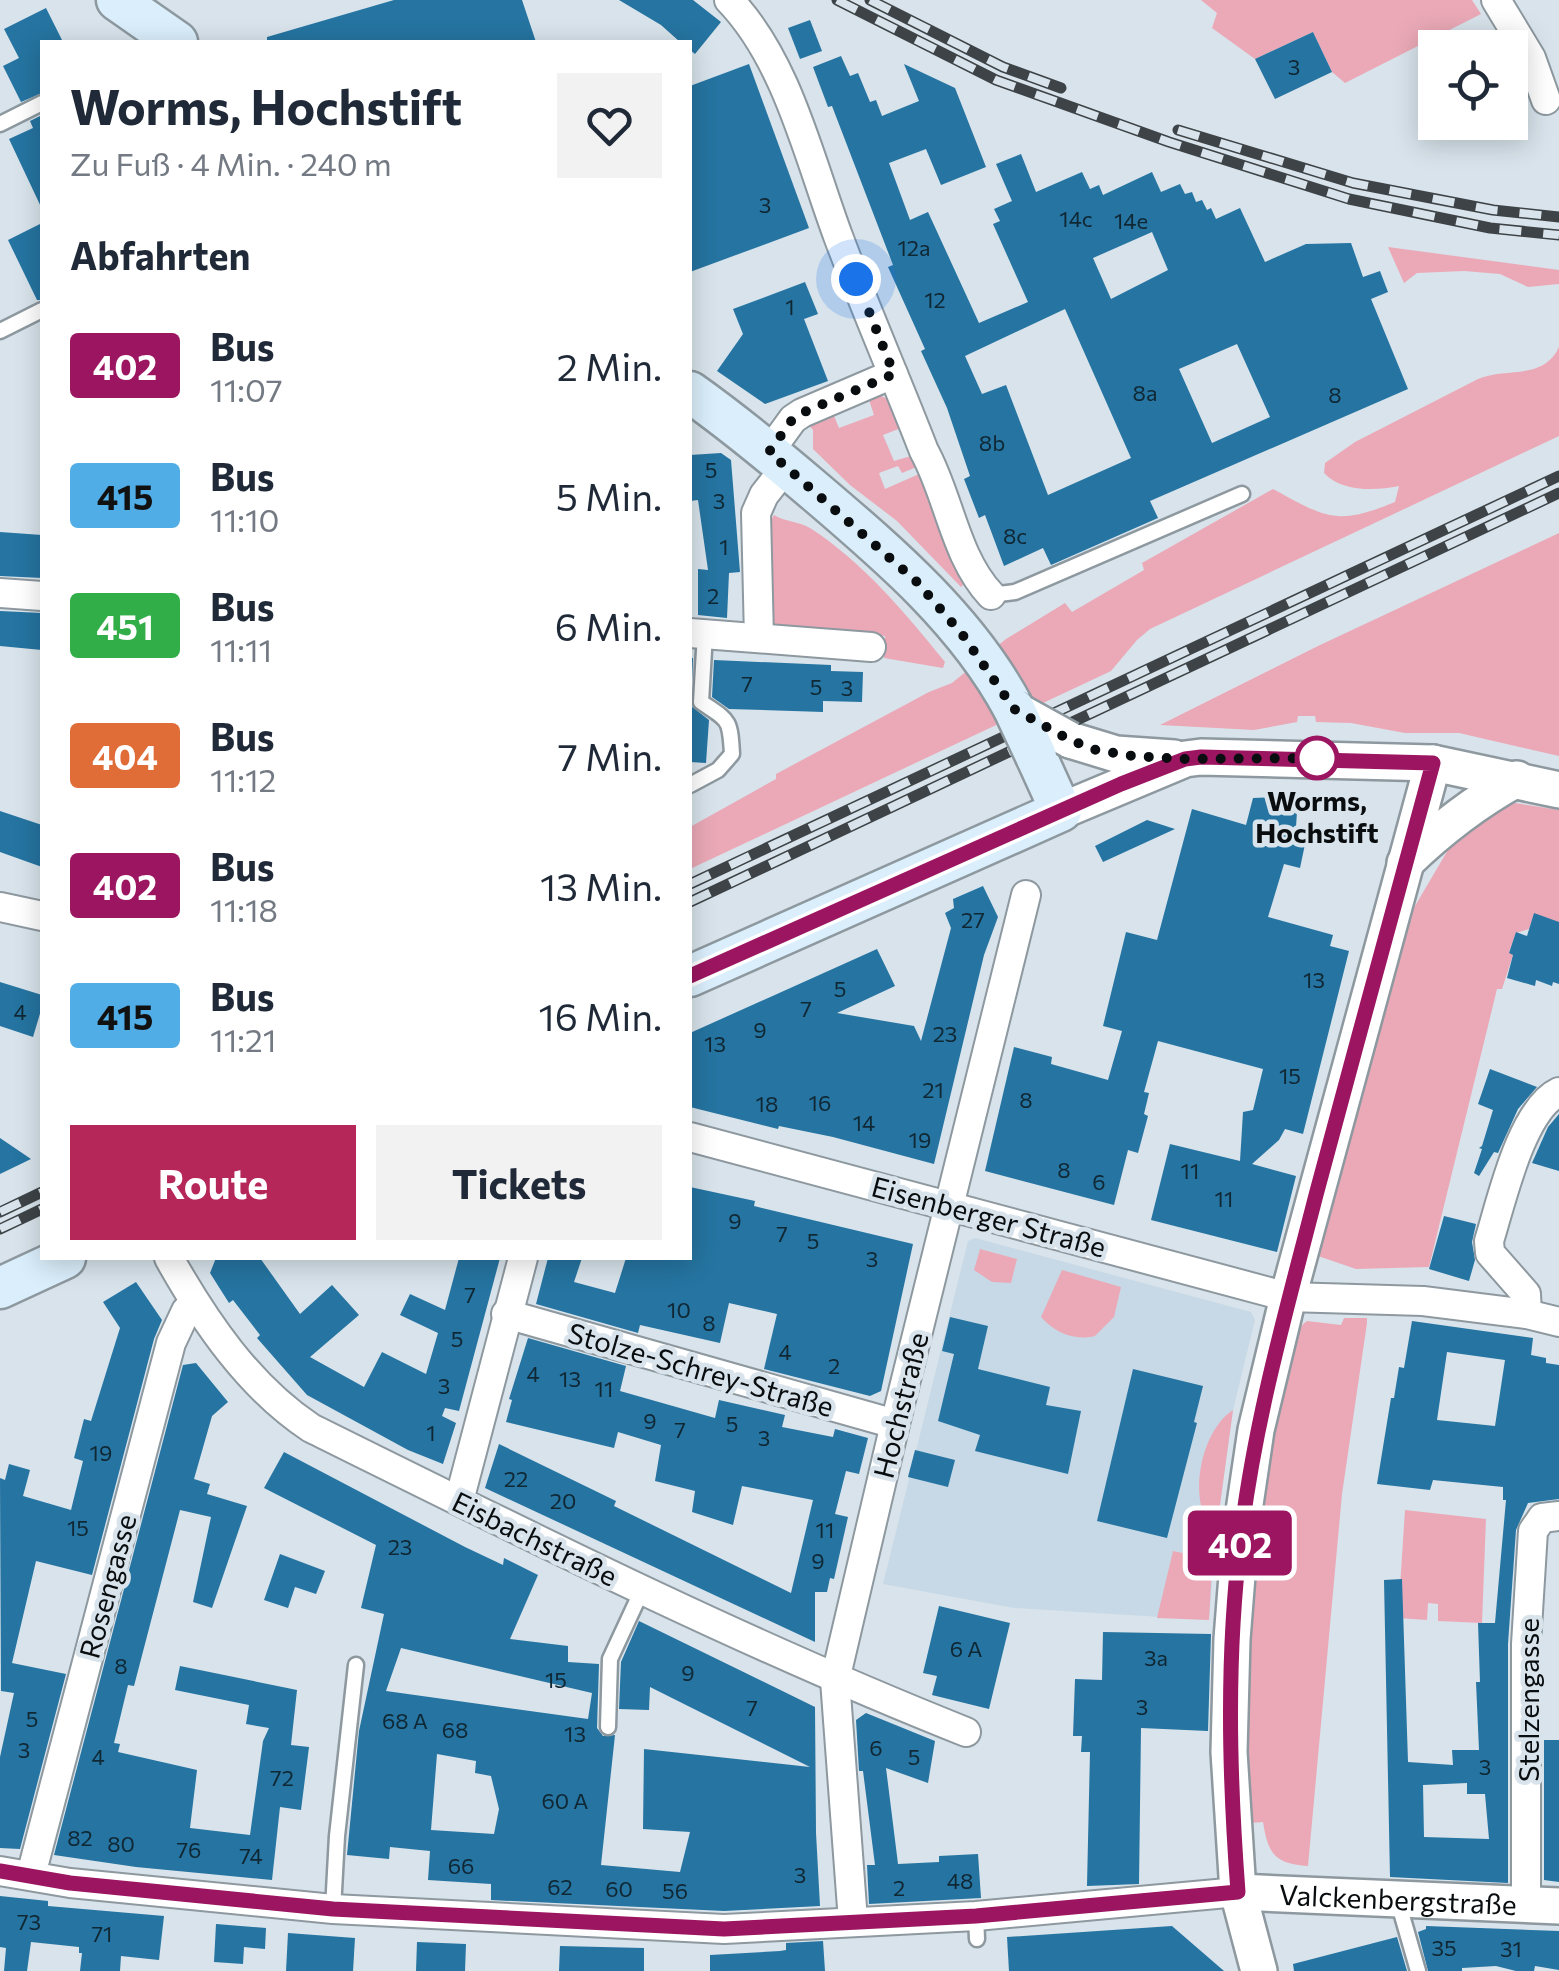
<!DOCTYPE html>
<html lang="de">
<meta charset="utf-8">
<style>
:root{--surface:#fff;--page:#f2f2f3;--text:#1f2937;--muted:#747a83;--accent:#b62759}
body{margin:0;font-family:Commissioner,sans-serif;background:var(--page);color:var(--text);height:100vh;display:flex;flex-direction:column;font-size:38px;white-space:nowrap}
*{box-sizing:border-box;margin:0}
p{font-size:32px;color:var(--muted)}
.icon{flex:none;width:55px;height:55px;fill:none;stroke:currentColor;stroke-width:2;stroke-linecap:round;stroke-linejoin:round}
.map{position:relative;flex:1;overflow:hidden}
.side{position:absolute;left:40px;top:40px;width:652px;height:1220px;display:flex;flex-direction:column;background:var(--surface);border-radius:0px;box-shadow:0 5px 25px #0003}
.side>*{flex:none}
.badge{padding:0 20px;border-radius:8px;font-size:35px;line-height:65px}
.tools{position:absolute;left:1418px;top:30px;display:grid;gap:20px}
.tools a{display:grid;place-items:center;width:110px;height:110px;border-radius:0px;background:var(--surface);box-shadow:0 5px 25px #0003;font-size:50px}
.you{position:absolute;width:50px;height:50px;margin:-25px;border:8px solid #fff;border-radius:50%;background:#1a73e8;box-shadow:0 0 0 15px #1a73e833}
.map>.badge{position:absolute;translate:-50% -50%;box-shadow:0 0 0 5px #fff}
h2{padding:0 30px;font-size:38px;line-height:90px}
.round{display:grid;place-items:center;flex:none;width:105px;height:105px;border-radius:0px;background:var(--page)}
.headline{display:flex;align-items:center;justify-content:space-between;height:170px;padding:0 30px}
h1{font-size:48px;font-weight:700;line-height:75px}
.action{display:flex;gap:20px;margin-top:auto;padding:20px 30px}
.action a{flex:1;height:115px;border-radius:0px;background:var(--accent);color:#fff;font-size:40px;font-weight:700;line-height:115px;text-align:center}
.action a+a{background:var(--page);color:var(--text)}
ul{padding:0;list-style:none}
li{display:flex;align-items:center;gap:30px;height:130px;padding:0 30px}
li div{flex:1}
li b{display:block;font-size:38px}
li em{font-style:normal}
li .badge{min-width:110px;font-weight:700;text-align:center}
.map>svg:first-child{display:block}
</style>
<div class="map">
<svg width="1559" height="1971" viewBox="0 0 1559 1971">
<rect width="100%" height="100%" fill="#d8e3eb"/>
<polygon fill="#c7d9e6" points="975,1238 1251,1312 1255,1320 1233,1410 1216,1534 1209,1620 1014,1608 883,1584 968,1241"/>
<g fill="#eba9b7">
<polygon points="1201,0 1472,0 1481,14 1345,83 1332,72 1313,32 1255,59 1212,28 1217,13"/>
<polygon points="1388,247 1559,270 1559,284 1528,287 1500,274 1464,271 1417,273 1404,283"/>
<path d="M1559,347V436L1150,629L1137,640L1111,671L690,869V827L776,779V774L929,692L952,683L1006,639L1065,603L1072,612L1144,570L1142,563L1273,489C1326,518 1337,526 1395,502L1399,486C1375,491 1342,492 1324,473L1325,463L1355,442L1478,379C1506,367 1543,381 1559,347Z"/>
<polygon points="879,395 890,400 901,428 883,435 894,461 911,456 919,466 902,473 898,466 879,473 885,489 926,471 968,579 961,587 897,521 850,485 813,449 813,430 807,423 832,411 839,428 874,415 868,397"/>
<path d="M774,515C785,522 798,521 810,528C863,562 906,614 945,662L943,668L884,658L885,636L776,626L772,619L767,527Z"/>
<polygon points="1559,533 1559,756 1459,733 1405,733 1351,723 1316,722 1315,716 1298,716 1297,722 1254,730 1160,725 1318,646"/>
<polygon points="1515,803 1559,810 1559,923 1534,914 1529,929 1516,933 1509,952 1513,955 1502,989 1497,989 1429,1267 1356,1269 1318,1256 1328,1218 1324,1216 1402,928 1455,838 1499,807"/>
<polygon points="980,1249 1017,1259 1011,1283 992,1282 974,1270"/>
<path d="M1062,1270L1121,1287L1114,1317L1095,1336C1074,1341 1055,1333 1041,1317Z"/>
<path d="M1344,1318H1367V1323L1342,1494L1308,1866C1275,1864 1268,1854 1263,1822L1251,1823L1246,1785L1251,1574L1255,1530L1288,1350C1298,1341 1296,1328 1307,1321L1341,1325Z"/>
<path d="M1233,1410L1216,1534C1185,1505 1200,1431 1233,1410Z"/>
<polygon points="1405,1510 1486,1519 1482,1623 1438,1621 1438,1604 1428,1603 1427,1620 1398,1618"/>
<polygon points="1173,1551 1201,1557 1212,1567 1209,1620 1157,1618"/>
</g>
<g fill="#2574a1" fill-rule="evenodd">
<polygon points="394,0 522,0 536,42 267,42 267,37"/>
<polygon points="619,0 693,0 721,22 695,54 690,50 690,42 680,42 661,25"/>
<polygon points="46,8 63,42 42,42 42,93 21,102 3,66 19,58 4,29"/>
<polygon points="810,20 822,51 800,59 788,28"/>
<polygon points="1313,32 1332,72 1275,99 1255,59"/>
<path d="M841,56L850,76L858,73L870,102L876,100L882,116L919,101L904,64L955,88L986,167L941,185L926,149L889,163L910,220L928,212L979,323L1028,302L993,224L1000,221L994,209L1012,201L996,164L1021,154L1036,192L1082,172L1090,189L1099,185L1103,195L1152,172L1161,192L1180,184L1185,194L1192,192L1196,202L1202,200L1207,210L1211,208L1216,219L1240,208L1265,262L1306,244L1351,243L1363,277L1380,271L1388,292L1371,299L1408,389L1150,501L1158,518L1051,565L1043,548L1004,566L985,515L979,518L964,479L970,476L947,408L921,351L925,349L888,267L893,265L832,106L828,107L813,67ZM1152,232L1168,270L1111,299L1093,258ZM1065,309L1131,458L1048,495L1006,385L982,394L965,356ZM1237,344L1270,417L1212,443L1179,369Z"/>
<polygon points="749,64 809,228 690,272 690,86"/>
<polygon points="42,115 42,209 9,139 33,128 30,121"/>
<polygon points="42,223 42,300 37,300 8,240"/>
<polygon points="805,282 818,314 804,319 828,381 765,404 717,371 743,334 733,309"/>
<polygon points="721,453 731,460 740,572 729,573 727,618 698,615 698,569 708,570 698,500 690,501 690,455"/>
<polygon points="0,532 42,535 42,578 0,576"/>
<polygon points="0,611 42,613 42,650 0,646"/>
<polygon points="690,658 693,658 691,706 709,720 706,763 690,762"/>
<polygon points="714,660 831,665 831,671 863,672 862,702 823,701 823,712 729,709 712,697"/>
<polygon points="1298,796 1296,827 1308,830 1300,868 1284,864 1268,917 1333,935 1330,946 1349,951 1303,1134 1285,1129 1279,1140 1252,1164 1296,1176 1277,1252 1151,1220 1170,1144 1240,1161 1243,1112 1253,1110 1263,1069 1158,1041 1144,1092 1149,1093 1144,1114 1148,1116 1138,1153 1128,1150 1114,1205 985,1171 1014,1047 1052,1057 1051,1064 1108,1080 1122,1031 1103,1026 1126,932 1157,940 1192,809 1246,825 1253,798"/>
<polygon points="0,811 42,825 42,867 0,852"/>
<polygon points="1147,820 1175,829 1103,862 1095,846"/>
<polygon points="983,886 998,917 984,955 934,1164 833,1137 779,1126 778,1129 690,1107 690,1033 877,949 895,986 837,1013 914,1026 921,1041 951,928 945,913 954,908 953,899"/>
<polygon points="1534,913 1559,922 1559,984 1553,982 1552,986 1536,980 1535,986 1507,978 1513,955 1509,953 1516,932 1527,936"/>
<polygon points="0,982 42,995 42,1007 33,1037 0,1026"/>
<polygon points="1490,1069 1537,1087 1518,1109 1498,1153 1494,1152 1479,1176 1474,1173 1482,1149 1479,1148 1482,1146 1493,1110 1478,1104"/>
<polygon points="1559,1114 1559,1171 1532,1163 1548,1127"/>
<polygon points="0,1138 31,1159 0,1174"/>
<polygon points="690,1187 755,1201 754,1206 913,1244 881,1391 870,1396 764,1369 777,1314 729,1303 720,1343 640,1325 638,1333 536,1304 548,1258 582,1258 574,1282 615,1293 626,1258 690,1258"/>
<polygon points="1444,1216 1476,1224 1472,1242 1475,1260 1469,1281 1429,1269"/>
<polygon points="216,1258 260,1258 300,1314 332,1285 359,1315 310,1357 364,1387 382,1352 426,1374 438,1333 400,1315 410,1294 445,1310 459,1258 500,1258 459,1411 445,1408 442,1416 456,1423 443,1464 408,1450 307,1395 257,1338 260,1335 233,1300 229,1303 210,1273"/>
<polygon points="136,1282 162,1320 154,1339 92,1575 36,1561 12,1663 66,1674 20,1849 0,1848 0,1757 14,1693 1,1691 0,1478 5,1480 9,1464 30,1470 23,1496 71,1510 83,1461 74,1458 84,1419 91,1421 120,1328 103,1302"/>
<polygon points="950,1317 988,1326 978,1369 1050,1387 1046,1405 1081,1411 1068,1474 975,1451 980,1435 938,1421 954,1354 942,1351"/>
<path d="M1412,1321L1533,1338L1531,1355L1546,1358V1363L1559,1365V1499L1528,1503L1516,1530L1508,1644V1883L1390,1877L1384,1580L1402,1579L1408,1762L1453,1765L1452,1750H1479L1476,1682H1480L1478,1623H1495L1506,1500H1503V1487L1433,1480L1430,1490L1377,1484L1391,1398H1394L1399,1367L1404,1368ZM1447,1352L1505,1360L1495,1426L1437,1420ZM1467,1783V1794H1485L1489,1839L1424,1837L1423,1785Z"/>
<polygon points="528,1338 626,1366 620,1391 715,1418 719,1400 785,1415 782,1427 833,1437 835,1429 868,1438 859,1474 846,1471 835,1514 848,1517 834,1579 830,1578 827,1592 815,1592 815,1642 485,1488 499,1444 616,1501 614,1506 791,1593 813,1500 742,1486 733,1525 692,1512 695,1491 655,1481 661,1445 618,1432 614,1448 506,1422 512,1400 509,1399"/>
<polygon points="196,1363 228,1402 212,1416 194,1479 210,1484 207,1494 247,1506 212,1608 193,1602 211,1517 180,1510 134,1686 128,1685 114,1743 120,1744 118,1752 197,1770 190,1828 250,1835 263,1741 269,1728 246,1724 249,1705 175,1690 180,1666 297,1690 291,1745 309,1747 301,1810 280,1807 272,1880 136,1867 54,1855 183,1365"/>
<polygon points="1133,1369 1203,1386 1194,1422 1197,1423 1167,1538 1097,1521"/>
<polygon points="915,1450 955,1460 948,1487 908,1477"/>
<path d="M284,1452L465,1547L503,1565L504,1558L538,1575L510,1639L568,1646V1662L599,1664L597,1728L603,1736L615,1735L601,1865L680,1872L690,1832L643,1829L644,1749L810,1767L650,1687L649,1710L619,1709L621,1662L639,1621L815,1707L816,1833L820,1906L724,1911L491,1900V1884L428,1880L430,1851L390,1847L389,1859L347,1855L359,1731L384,1614L361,1608L376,1545L264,1488ZM401,1648L592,1693L588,1719L386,1691ZM437,1754L476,1761L475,1773L491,1776L499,1809L494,1834L431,1830Z"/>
<polygon points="280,1554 325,1571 316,1594 295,1587 288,1608 264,1600"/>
<polygon points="939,1606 1010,1623 989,1709 932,1695 937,1676 923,1673"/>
<polygon points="1103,1632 1211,1634 1208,1731 1141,1728 1139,1884 1087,1886 1090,1752 1081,1752 1082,1736 1073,1736 1075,1679 1102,1680"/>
<polygon points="866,1713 935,1741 928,1783 886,1768 898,1864 939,1862 939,1856 978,1854 981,1898 869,1904 867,1865 875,1865 863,1771 859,1771 856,1720"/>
<polygon points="1544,1740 1559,1740 1559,1882 1544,1880"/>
<polygon points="0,1896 48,1901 48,1906 164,1916 159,1960 121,1956 120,1971 80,1971 82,1953 79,1953 79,1947 31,1942 27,1971 4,1971 6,1948 0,1947"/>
<polygon points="216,1924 266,1928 265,1949 244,1947 243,1964 214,1962"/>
<polygon points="1172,1926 1224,1971 1009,1971 1007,1937"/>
<polygon points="1426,1926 1559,1931 1559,1970 1535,1966 1534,1971 1516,1971 1496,1966 1462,1968 1462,1971 1428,1971 1418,1932 1426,1929"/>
<polygon points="288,1933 355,1938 353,1971 286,1971"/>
<polygon points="1397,1937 1407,1971 1294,1971 1293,1964"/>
<polygon points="823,1941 825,1971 710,1971 710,1955 780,1951 786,1950 786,1943"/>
<polygon points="417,1942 466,1944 465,1971 416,1971"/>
<polygon points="560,1946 644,1948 644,1971 559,1971"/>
</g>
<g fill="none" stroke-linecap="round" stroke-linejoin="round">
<g stroke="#8d989f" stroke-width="19">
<g id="service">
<polyline points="0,124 42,103"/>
<polyline points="0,331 42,310"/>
<polyline points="991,595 1015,592 1242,494"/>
<path d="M690,785L718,770L732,754C730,718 729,721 701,702L705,633"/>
<polyline points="608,1727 610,1659 642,1590"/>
<polyline points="1397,1898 1418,1971"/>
<polyline points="333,1909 337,1836 356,1665"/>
<polyline points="976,1916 977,1939"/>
</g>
</g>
<g stroke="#8d989f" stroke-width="32">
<g id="minor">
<path d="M729,0C787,60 809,158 838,236C865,308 896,379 924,451C949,496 955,557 991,595"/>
<polyline points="1496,0 1531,58 1546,100"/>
<polyline points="769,452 793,419 802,413 893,374"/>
<polyline points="0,593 42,596"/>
<polyline points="690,633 871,647"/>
<polyline points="759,638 756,513 764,495 786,467"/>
<polyline points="0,907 42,916"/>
<polyline points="690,1137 1288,1297 1423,1301 1527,1314 1559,1322"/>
<path d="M169,1258C205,1322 249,1387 311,1428C527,1535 742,1643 966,1732"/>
<polyline points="506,1314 895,1424"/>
<path d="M1527,1314L1526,1294L1490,1253L1489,1241C1501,1203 1521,1110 1559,1092"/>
<polyline points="459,1501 523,1258"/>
<polyline points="0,1871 70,1883 333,1909 724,1929 976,1916 1238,1892"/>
<polyline points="31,1875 171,1343 186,1311 194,1302"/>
<polyline points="1526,1903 1526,1644 1533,1531 1542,1518 1559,1516"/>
<polyline points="853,1921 835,1680 895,1424 1026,895"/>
</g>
</g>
<g stroke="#8d989f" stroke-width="40">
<g id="tertiary">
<polyline points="1070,740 1116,754 1174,758"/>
<polyline points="1061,811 1185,759 1201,757 1433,763 1559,790"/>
<path d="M1405,863C1440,829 1475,802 1517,779"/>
<path id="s1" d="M1238,1892L1559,1906"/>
<polyline points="1259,1971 1238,1892 1229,1752 1232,1639 1240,1538 1256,1430 1288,1297 1433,763"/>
</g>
</g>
<g stroke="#8d989f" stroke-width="45">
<g id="secondary">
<polyline points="117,0 177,42"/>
<path d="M690,392C734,423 776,458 817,493C891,556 968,622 1014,709"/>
<polyline points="690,976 1061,811 1036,756"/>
<polyline points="0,1288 65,1258"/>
</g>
</g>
<use href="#service" stroke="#fff" stroke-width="14"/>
<use href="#minor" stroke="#fff" stroke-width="28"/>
<use href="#tertiary" stroke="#fff" stroke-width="35"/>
<use href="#secondary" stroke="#daeefb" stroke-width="40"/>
<g stroke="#3d4346" stroke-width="11">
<g id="rail">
<polyline points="837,0 996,80 1169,142 1349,199 1490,228 1559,235"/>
<polyline points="870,0 1003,67 1061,88"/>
<polyline points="1178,130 1353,183 1493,210 1559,217"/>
<polyline points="690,884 1559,476"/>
<polyline points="690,902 1559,493"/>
<polyline points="0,1212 42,1192"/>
<polyline points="0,1229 42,1209"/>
</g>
</g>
<use href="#rail" stroke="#d8e3eb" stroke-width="8" stroke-dasharray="22" stroke-linecap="butt"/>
<g stroke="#8d989f" stroke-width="40" stroke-linecap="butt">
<polyline id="tertiary-bridge" points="1014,709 1070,740"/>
</g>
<g stroke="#8d989f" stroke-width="45" stroke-linecap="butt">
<polyline id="secondary-bridge" points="1014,709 1036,756"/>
</g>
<use href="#tertiary-bridge" stroke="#fff" stroke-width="35"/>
<use href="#secondary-bridge" stroke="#daeefb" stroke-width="40"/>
</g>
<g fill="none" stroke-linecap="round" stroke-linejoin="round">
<g stroke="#fff" stroke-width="22">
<path id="line" d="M0,1871L70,1883L333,1909L724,1929L976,1916L1238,1892C1229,1773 1226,1654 1241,1536C1255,1419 1287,1308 1316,1195C1355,1051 1393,907 1433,763L1201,757L1185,759L1121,784L690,976"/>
</g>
<use href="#line" stroke="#9c1561" stroke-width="15"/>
<polyline stroke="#090d0f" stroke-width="10" stroke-dasharray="0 18" points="856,279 894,374 802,413 792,420 769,452 916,581 962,634 1014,709 1070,740 1096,750 1133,756 1185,759 1324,758 1317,758"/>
</g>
<circle fill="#fff" stroke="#9c1561" stroke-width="5" cx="1317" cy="758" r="20"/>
<g text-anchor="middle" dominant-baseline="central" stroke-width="9" stroke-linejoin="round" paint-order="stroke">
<g font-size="22" fill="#102734">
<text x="1294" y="66">3</text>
<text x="765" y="204">3</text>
<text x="1076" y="218">14c</text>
<text x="1131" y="220">14e</text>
<text x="914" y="247">12a</text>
<text x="935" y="299">12</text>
<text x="790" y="306">1</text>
<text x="1145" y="392">8a</text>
<text x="1335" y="394">8</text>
<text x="992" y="442">8b</text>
<text x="711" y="469">5</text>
<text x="719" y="500">3</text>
<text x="1015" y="535">8c</text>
<text x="724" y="546">1</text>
<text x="713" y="595">2</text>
<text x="747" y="683">7</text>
<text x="816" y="686">5</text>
<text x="847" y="687">3</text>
<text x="973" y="919">27</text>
<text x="1314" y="979">13</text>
<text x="840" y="988">5</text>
<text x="806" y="1008">7</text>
<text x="20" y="1011">4</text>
<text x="760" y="1029">9</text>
<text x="945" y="1033">23</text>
<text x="715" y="1043">13</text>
<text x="1290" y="1075">15</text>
<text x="933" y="1089">21</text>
<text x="1026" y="1099">8</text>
<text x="820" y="1102">16</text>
<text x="767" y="1103">18</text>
<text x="864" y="1122">14</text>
<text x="920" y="1139">19</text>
<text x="1064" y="1169">8</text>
<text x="1190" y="1170">11</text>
<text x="1099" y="1181">6</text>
<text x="1224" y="1198">11</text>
<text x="735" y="1220">9</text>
<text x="782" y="1233">7</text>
<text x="813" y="1240">5</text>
<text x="872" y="1258">3</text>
<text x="470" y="1294">7</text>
<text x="679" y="1309">10</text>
<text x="709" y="1322">8</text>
<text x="457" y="1338">5</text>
<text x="785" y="1351">4</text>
<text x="834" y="1365">2</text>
<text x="533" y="1373">4</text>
<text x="570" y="1378">13</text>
<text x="444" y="1385">3</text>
<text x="604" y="1388">11</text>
<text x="650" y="1420">9</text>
<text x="732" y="1423">5</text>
<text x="680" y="1429">7</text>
<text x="431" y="1432">1</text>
<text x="764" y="1437">3</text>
<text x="101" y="1452">19</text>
<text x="516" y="1478">22</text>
<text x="563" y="1500">20</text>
<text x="78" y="1527">15</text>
<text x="825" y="1529">11</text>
<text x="400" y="1546">23</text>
<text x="818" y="1560">9</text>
<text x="966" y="1648">6 A</text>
<text x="1156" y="1657">3a</text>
<text x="121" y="1665">8</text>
<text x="688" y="1672">9</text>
<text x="556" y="1679">15</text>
<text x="1142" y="1706">3</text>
<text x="752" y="1707">7</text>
<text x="32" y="1718">5</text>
<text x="405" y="1720">68 A</text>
<text x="455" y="1729">68</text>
<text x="575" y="1733">13</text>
<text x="876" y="1747">6</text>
<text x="24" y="1749">3</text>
<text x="98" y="1756">4</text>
<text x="914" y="1756">5</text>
<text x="1485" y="1766">3</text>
<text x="282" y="1777">72</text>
<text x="565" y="1800">60 A</text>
<text x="80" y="1837">82</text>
<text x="121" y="1843">80</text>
<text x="189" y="1849">76</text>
<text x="251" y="1855">74</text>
<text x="461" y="1865">66</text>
<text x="800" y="1874">3</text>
<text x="960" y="1880">48</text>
<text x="560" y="1886">62</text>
<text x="899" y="1887">2</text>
<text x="619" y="1888">60</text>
<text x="675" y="1890">56</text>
<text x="29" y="1921">73</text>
<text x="102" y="1933">71</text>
<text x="1444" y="1947">35</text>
<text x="1511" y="1948">31</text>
</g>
<g font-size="28" font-weight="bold" fill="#090d0f" stroke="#d8e3eb">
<text x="1317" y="800">Worms,<tspan x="1317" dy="32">Hochstift</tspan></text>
</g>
<g font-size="28" fill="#090d0f" stroke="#d8e3eb">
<text transform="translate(989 1216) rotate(15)">Eisenberger Straße</text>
<text transform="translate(701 1369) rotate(16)">Stolze-Schrey-Straße</text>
<text transform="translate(900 1405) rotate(-76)">Hochstraße</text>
<text transform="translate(535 1538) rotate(26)">Eisbachstraße</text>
<text transform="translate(107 1586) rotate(-75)">Rosengasse</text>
<text transform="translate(1528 1700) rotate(-90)">Stelzengasse</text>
<text stroke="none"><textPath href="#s1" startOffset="160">Valckenbergstraße</textPath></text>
</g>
</g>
</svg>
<div class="tools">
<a><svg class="icon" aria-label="locate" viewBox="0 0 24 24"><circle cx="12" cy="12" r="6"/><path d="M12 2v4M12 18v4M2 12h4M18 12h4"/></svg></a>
</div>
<div class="you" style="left:856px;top:279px"></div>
<b class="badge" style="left:1240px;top:1543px;background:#9c1561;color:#fff">402</b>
<section class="side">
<div class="headline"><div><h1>Worms, Hochstift</h1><p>Zu Fuß · 4 Min. · 240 m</p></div><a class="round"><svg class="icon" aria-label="heart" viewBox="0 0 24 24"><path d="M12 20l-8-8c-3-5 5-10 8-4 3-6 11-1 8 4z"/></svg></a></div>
<h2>Abfahrten</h2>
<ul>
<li><span class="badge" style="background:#9c1561;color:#fff">402</span><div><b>Bus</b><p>11:07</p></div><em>2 Min.</em></li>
<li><span class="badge" style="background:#50ade5;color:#111">415</span><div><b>Bus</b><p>11:10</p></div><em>5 Min.</em></li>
<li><span class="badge" style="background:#32ae49;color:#fff">451</span><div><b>Bus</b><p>11:11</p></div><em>6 Min.</em></li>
<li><span class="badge" style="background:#e06c37;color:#fff">404</span><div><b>Bus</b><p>11:12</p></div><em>7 Min.</em></li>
<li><span class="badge" style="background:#9c1561;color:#fff">402</span><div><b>Bus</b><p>11:18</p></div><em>13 Min.</em></li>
<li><span class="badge" style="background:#50ade5;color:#111">415</span><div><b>Bus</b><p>11:21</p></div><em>16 Min.</em></li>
</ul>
<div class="action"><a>Route</a><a>Tickets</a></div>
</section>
</div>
